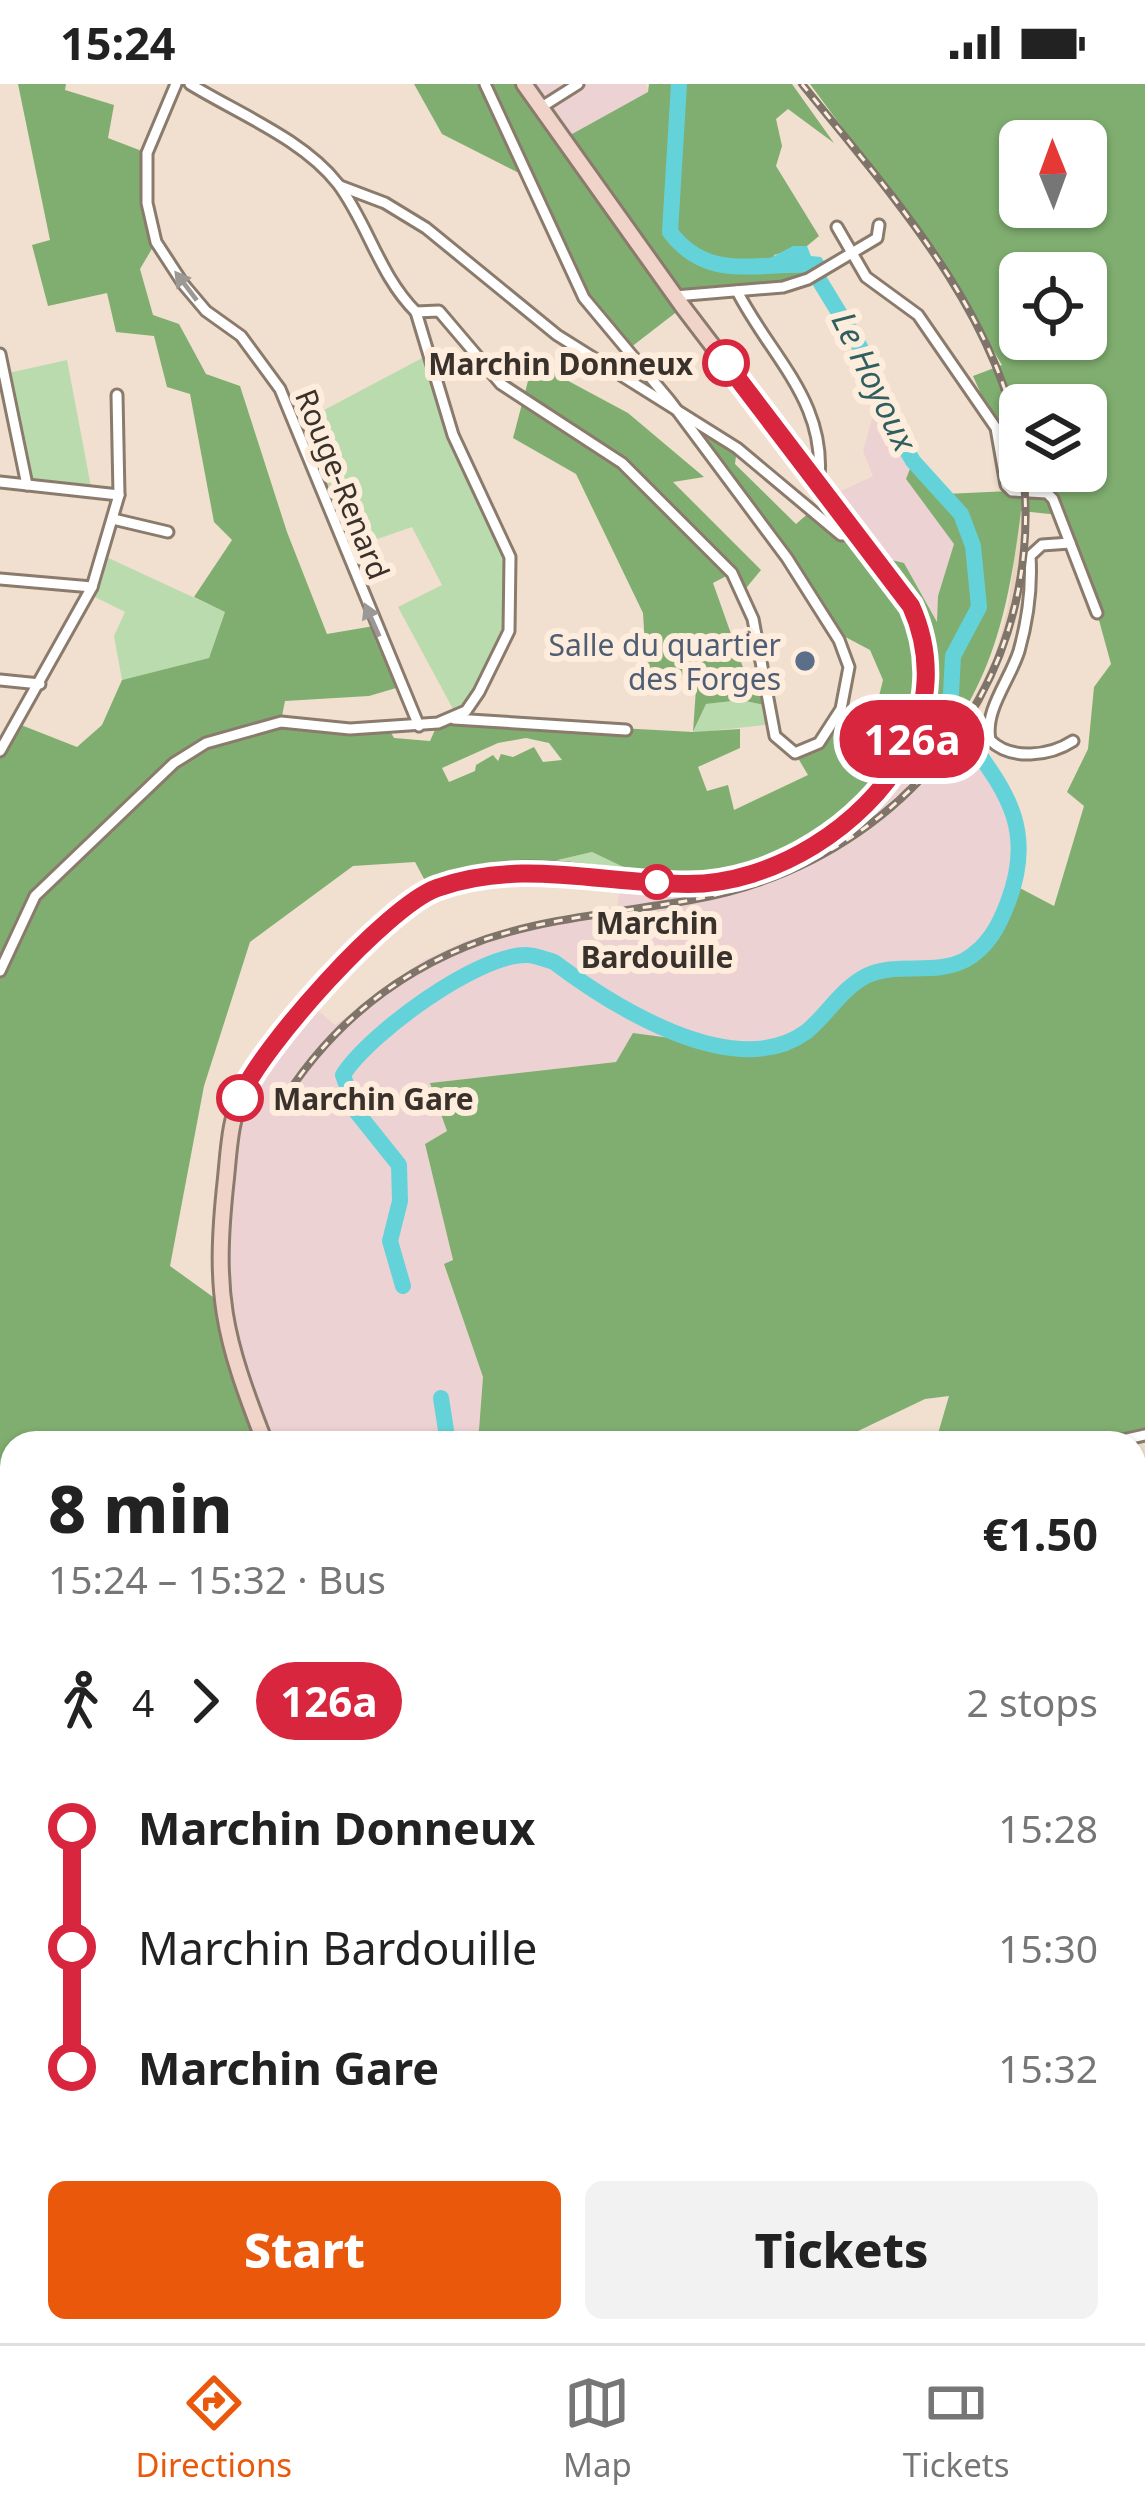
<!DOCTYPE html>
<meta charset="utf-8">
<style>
:root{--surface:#fff;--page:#f2f2f2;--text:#222;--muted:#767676;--line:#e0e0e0;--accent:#ea580c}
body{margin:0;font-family:"Noto Sans",sans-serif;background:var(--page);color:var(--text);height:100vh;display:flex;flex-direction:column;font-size:45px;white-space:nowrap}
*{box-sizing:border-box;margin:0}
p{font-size:39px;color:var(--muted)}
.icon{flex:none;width:66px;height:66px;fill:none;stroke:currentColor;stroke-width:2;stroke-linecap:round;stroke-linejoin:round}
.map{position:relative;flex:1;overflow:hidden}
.panel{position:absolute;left:0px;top:1347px;width:1146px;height:912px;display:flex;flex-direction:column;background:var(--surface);border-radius:36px 36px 0 0;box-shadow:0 3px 9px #0004}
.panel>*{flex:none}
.badge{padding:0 24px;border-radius:39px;font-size:42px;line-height:78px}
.needle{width:78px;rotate:359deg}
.controls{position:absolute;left:999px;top:36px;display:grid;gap:24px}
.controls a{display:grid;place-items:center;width:108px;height:108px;border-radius:18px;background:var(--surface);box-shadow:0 3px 9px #0004;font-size:60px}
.map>.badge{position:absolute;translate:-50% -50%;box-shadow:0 0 0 6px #fff}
.legs{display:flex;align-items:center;gap:18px;height:132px;padding:0 48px;font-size:39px}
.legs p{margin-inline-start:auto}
.summary{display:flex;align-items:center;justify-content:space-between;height:204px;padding:0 48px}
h1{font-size:66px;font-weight:800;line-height:90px}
.button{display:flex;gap:24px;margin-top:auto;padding:24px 48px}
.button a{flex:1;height:138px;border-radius:18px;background:var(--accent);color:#fff;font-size:48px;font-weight:800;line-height:138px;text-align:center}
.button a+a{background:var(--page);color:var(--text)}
ul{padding:0 48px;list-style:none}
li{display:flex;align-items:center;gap:42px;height:120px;font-size:45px}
li i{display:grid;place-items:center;width:18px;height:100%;margin:0 15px;background:currentColor}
li i::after{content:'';width:30px;height:30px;margin:-15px;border:9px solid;border-radius:50%;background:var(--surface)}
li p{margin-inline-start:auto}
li:first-child i{background:linear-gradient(#0000 50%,currentColor 0)}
li:last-child i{background:linear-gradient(currentColor 50%,#0000 0)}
.status{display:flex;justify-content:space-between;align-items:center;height:84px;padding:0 60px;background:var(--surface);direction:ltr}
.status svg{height:33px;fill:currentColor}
.tabs{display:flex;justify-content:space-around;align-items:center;height:168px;border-top:3px solid var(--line);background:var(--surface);font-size:33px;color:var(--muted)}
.tabs a{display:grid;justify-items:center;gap:6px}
.tabs .selected{color:var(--accent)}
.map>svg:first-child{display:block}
</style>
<div class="status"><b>15:24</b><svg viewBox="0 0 49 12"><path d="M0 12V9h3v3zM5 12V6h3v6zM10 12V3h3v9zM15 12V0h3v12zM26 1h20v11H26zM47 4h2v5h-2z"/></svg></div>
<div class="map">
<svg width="1145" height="2259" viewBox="0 0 1145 2259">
<rect width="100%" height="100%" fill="#f1e0cf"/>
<polygon fill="#e9d4bd" points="1020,427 1030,428 1024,498 1015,540 977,632 970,622 995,572 1008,524"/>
<g fill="#edd2d3">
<polygon points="524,0 646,0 649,8 563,56"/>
<polygon points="882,324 913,377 907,395 955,460 938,512 938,539 904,479 871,471 826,414 873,392 863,367 874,328"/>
<polygon points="967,654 998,690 1017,741 1019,765 1014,801 981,865 941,885 869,890 806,948 780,960 738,963 634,949 616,978 431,999 447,1047 425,1060 453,1177 444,1181 483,1293 478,1359 265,1359 229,1265 219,1164 245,1003 311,920 335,941 424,876 468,856 617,825 621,794 894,689 917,692 947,657 954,667"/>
</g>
<g fill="#b9dbad">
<polygon points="426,272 453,351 510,473 509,547 466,627 453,625 398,523 442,501 412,443 343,467 294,342"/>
<polygon points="67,276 92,408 27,401 4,290"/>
<polygon points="102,471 225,528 209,574 122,596 114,552 125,528 89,510"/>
<polygon points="741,616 769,622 773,640 693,649 706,620"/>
<polygon points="592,768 635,788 636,796 515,787"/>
<polygon points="12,1754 12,1907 0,1878 0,1758"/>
</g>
<g fill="#80ae70" fill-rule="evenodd">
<path d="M18,0H66L65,6L114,21L108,54L147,69V119L156,158L140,185L153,231L179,240L206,290L240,302L287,448L327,550L374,542L403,602L369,612L285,617L281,637L389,645L394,654L430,657L438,639L454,635L693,648L697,590L647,594L643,529L576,390L513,354L533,278L628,329L704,393L673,398L761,486L742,509L732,489L713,499L746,592L766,588L769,622L741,616L706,620L693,648L740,645V664L698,683L707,707L728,701L734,726L808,691L795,669H804L832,640L856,641L877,620L883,596L870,566L834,547L705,367L707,346L737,364L735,380L796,440L826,414L871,471L904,479L937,538L938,512L954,460L906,395L913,377L945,410L1010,407L996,344L973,292L1002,281L927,158L810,0H1145V1351L1109,1359H995L987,1348L937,1353L949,1312L925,1315L833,1359H478L483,1293L444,1180L453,1176L425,1060L447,1047L430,999L616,978L633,949L738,963L780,960L806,948L869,890L941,885L981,865L1014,801L1054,822L1084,722L1067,708L1088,665L1094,603L1111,580L1097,529L1059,431L1021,427C1007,537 991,606 917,693L894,690L817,759L741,790L636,796L634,788L592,768L430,806L415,778L353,782L250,858L204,1002L170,1182L220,1218L265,1359H12V1731L0,1704V667L16,639L77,663L102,641L122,596L209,574L225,528L194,513L232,456L214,438L190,310L167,303L154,252L116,248L107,209L48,222L32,161L50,156ZM1020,57H1086V123H1020ZM1020,189H1086V255H1020ZM1020,321H1086V387H1020ZM526,654L549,659L562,676L543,678L534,663L513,673L501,670L498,677L493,671L476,681L475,687L449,698L442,684L498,659Z"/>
<polygon points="414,0 524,0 563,55 648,8 649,0 792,0 834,59 788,25 776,35 782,62 776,82 819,152 807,162 774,171 773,186 807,183 808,195 783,203 677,212 683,223 626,267 584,214 527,93 442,50"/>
<polygon points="1134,1613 1145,1620 1145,2259 0,2259 0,2230 12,2224 12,2247 1134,2247"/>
</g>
<polygon fill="#64d3d9" points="793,162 807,162 811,172 821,173 828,183 808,195 806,183 773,186 761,179"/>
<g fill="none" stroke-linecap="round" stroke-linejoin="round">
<polyline stroke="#64d3d9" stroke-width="3" points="0,2122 12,2120"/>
<g stroke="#64d3d9" stroke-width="16">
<path d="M403,1202L390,1157L400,1117L399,1081L355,1026L343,991C369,950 476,871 526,871C535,871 545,875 554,878C611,921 734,1000 806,948C827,931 841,905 866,892C896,877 934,892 965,876C988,863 999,842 1008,818C1041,732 992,694 950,628L953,572L979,523L973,462L961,430L913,377L882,324L860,263L810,181C753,179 707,197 670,148L679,0"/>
<polyline points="441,1314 448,1359"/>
<polyline points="1134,1469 1145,1471"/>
</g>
<g stroke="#8a7b6c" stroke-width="15">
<g id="street">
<polyline points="176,0 147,69 147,119 156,158 184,201 206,227 241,252 280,305 419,642"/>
<path d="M190,0C237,29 303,55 338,100C368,140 379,191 416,228"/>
<polyline points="540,24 578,0"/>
<polyline points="340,102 385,119 426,144 557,251 737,364 841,451 854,450"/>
<polyline points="837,143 866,193 918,231 996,344 1006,401 1012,407 1047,409 1053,415 1097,529"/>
<path d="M737,207C772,275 830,320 818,403"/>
<polyline points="675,212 783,203 808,195 877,154 879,141"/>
<polyline points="416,228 439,227 501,300 622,379 732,489 753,535 775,652 795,669 819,659 841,625 849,583 839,556 787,474 670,317 584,214 485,0"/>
<polyline points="0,270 27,401"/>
<polyline points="0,398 119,411"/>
<polyline points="113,435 168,448"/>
<path d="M1070,459L1042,461L1030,472C1032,504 1028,535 1019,567C1010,596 984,626 990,656C1011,677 1050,672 1073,657"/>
<polyline points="0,495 92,503"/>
<polyline points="0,596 40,600"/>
<polyline points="454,635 626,646"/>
<polyline points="0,667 92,503 119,411 117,311"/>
<polyline points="0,887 35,812 174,679 206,659 281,638 350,645 438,639 466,627 479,608 509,547 510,473 453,351 416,228"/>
<polyline points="1109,1359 1145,1351"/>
<polyline points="0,2004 12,2013"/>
<polyline points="0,2128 12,2125"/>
</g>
</g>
<g stroke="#8a7b6c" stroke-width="20">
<g id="secondary">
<path d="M265,1359C223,1251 213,1211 226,1094C229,1064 230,1033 244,1006C264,964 304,927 334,893C375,846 417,804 480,790C545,777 614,796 679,800C766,804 864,745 905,669C930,622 933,571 911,522L683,223L524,0"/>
<polyline points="1134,1533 1145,1530"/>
</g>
</g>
<use href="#street" stroke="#fff" stroke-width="9"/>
<use href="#secondary" stroke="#f1d4c9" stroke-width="14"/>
<g stroke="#7f746a" stroke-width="8">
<g id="rail">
<path d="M802,0C888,107 996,225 1020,364"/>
<path d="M279,1023C328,943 398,886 486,855C552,833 623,828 691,816C813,795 919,724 979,615C1017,546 1032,465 1023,387"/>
</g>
</g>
<use href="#rail" stroke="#feeddc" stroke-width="3" stroke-dasharray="9" stroke-linecap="butt"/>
</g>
<defs><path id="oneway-solid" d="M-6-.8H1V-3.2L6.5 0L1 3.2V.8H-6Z" transform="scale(3)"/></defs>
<g fill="#9c9896">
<use href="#oneway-solid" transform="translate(186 202) rotate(-127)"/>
<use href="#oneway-solid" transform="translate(372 536) rotate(-114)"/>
</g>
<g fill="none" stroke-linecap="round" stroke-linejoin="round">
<g stroke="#fff" stroke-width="27">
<path id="line-1" d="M240,1014C260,964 387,822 437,804C522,774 601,800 688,800C773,800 865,742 905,669C930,622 933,571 911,522L726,279"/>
</g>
<use href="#line-1" stroke="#d7263d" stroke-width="18"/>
</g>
<g fill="#fff" stroke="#d7263d" stroke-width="6">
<circle cx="726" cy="279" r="21"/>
<circle cx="657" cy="798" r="15"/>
<circle cx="240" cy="1014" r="21"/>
</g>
<circle fill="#5c6f8a" stroke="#feeddc" stroke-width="4.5" cx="805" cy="577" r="12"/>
<g text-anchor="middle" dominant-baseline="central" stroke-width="12" stroke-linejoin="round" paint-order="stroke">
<g font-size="30" font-weight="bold" fill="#39322c" stroke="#feeddc" text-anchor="end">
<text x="693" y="279">Marchin Donneux</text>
<text x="657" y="838" text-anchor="middle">Marchin<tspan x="657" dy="34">Bardouille</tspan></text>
<text x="273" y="1014" text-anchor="start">Marchin Gare</text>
</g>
<g font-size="30" fill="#39322c" stroke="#feeddc">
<text transform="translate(343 400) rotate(68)">Rouge-Renard</text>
</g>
<g font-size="30" fill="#4e5e75" stroke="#feeddc" text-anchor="end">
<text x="781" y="560">Salle du quartier<tspan x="781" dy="34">des Forges</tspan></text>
</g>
<g font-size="33" font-style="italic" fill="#2f5f61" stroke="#feeddc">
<text transform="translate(875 297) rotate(64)">Le Hoyoux</text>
</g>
</g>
</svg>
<div class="controls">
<a><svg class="needle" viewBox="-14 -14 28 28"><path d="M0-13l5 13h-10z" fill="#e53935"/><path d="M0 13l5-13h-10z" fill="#767676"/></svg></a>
<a><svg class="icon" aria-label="locate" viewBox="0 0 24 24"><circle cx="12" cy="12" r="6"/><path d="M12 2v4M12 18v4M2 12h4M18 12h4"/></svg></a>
<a><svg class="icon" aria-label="layers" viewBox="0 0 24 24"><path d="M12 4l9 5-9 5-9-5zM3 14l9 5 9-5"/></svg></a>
</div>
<b class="badge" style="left:912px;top:655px;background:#d7263d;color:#fff">126a</b>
<section class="panel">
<div class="summary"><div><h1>8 min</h1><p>15:24 – 15:32 · Bus</p></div><b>€1.50</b></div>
<div class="legs"><svg class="icon" aria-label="walk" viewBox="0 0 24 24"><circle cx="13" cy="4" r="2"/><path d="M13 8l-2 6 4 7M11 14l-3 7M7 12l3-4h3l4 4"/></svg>4<svg class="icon" aria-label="forward" viewBox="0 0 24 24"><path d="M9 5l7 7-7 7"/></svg><b class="badge" style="background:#d7263d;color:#fff">126a</b><p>2 stops</p></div>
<ul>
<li><i style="color:#d7263d"></i><b>Marchin Donneux</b><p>15:28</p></li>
<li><i style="color:#d7263d"></i><span>Marchin Bardouille</span><p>15:30</p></li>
<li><i style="color:#d7263d"></i><b>Marchin Gare</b><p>15:32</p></li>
</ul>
<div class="button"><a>Start</a><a>Tickets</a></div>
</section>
</div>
<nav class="tabs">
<a class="selected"><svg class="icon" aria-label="directions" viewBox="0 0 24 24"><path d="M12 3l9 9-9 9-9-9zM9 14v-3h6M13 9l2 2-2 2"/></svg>Directions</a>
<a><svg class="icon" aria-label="map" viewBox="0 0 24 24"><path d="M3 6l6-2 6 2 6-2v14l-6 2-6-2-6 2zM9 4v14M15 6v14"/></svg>Map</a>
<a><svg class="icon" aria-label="tickets" viewBox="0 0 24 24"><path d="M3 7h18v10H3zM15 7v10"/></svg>Tickets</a>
</nav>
